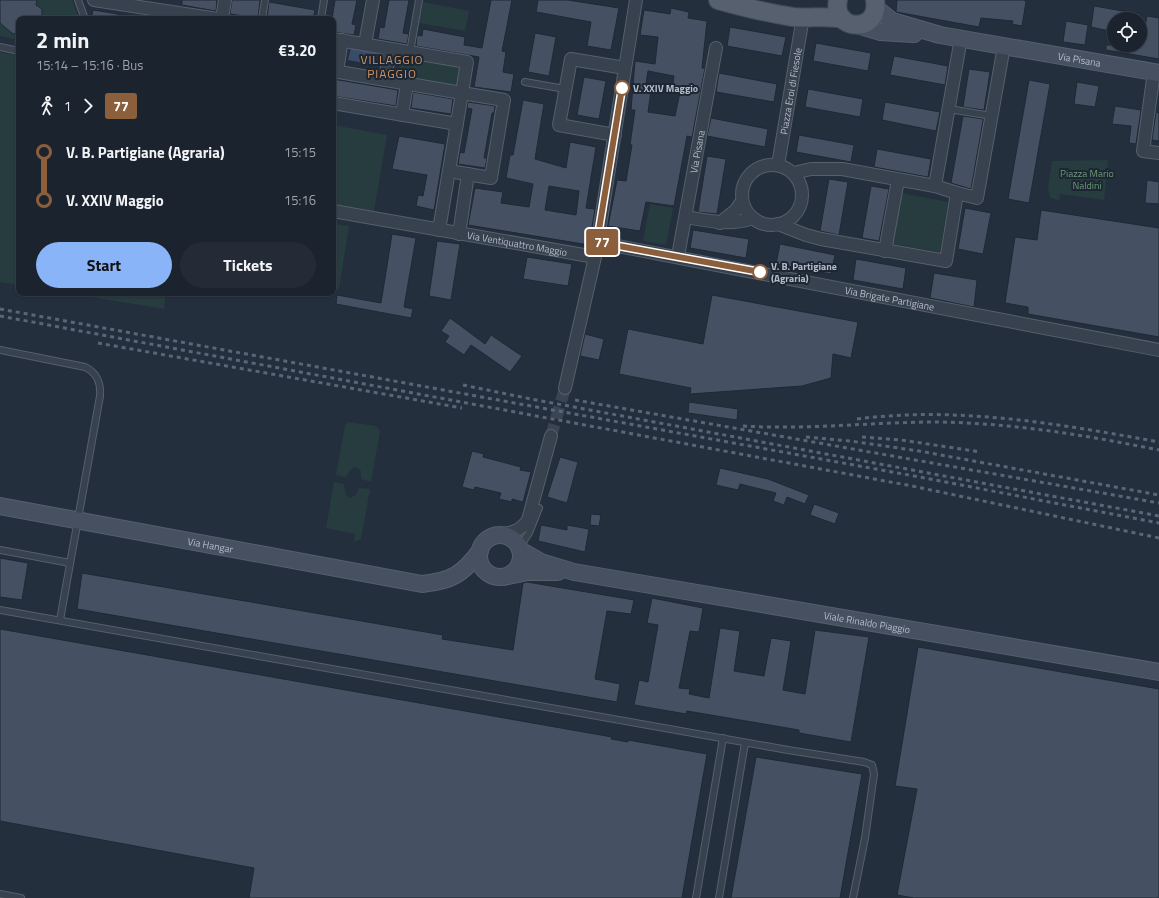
<!DOCTYPE html>
<meta charset="utf-8">
<style>
:root{--surface:#1b232e;--page:#242b36;--text:#f1f3f6;--muted:#a0a4aa;--line:#39404a;--accent:#8ab4f8}
body{margin:0;font-family:"Titillium Web",sans-serif;background:var(--page);color:var(--text);height:100vh;display:flex;flex-direction:column;font-size:15px;white-space:nowrap}
*{box-sizing:border-box;margin:0}
p{font-size:13px;color:var(--muted)}
.icon{flex:none;width:22px;height:22px;fill:none;stroke:currentColor;stroke-width:2;stroke-linecap:round;stroke-linejoin:round}
.map{position:relative;flex:1;overflow:hidden}
.side{position:absolute;left:16px;top:16px;width:320px;height:280px;display:flex;flex-direction:column;background:var(--surface);border-radius:8px;box-shadow:0 1px 3px #0004,0 0 0 1px var(--line)}
.side>*{flex:none}
.badge{padding:0 8px;border-radius:3px;font-size:14px;line-height:26px}
.tools{position:absolute;left:1107px;top:12px;display:grid;gap:8px}
.tools a{display:grid;place-items:center;width:40px;height:40px;border-radius:50%;background:var(--surface);box-shadow:0 1px 3px #0004,0 0 0 1px var(--line);font-size:20px}
.map>.badge{position:absolute;translate:-50% -50%;box-shadow:0 0 0 2px #fff}
.legs{display:flex;align-items:center;gap:6px;height:44px;padding:0 20px;font-size:13px}
.legs p{margin-inline-start:auto}
.overview{display:flex;align-items:center;justify-content:space-between;height:68px;padding:0 20px}
h1{font-size:22px;font-weight:700;line-height:30px}
.primary-button{display:flex;gap:8px;margin-top:auto;padding:8px 20px}
.primary-button a{flex:1;height:46px;border-radius:24px;background:var(--accent);color:#111;font-size:16px;font-weight:700;line-height:46px;text-align:center}
.primary-button a+a{background:var(--page);color:var(--text)}
ul{padding:0 20px;list-style:none}
li{display:flex;align-items:center;gap:14px;height:48px;font-size:15px}
li i{display:grid;place-items:center;width:6px;height:100%;margin:0 5px;background:currentColor}
li i::after{content:'';width:10px;height:10px;margin:-5px;border:3px solid;border-radius:50%;background:var(--surface)}
li p{margin-inline-start:auto}
li:first-child i{background:linear-gradient(#0000 50%,currentColor 0)}
li:last-child i{background:linear-gradient(currentColor 50%,#0000 0)}
.map>svg:first-child{display:block}
</style>
<div class="map">
<svg width="1159" height="898" viewBox="0 0 1159 898">
<rect width="100%" height="100%" fill="#242f3e"/>
<g fill="#263c3f">
<polygon points="37,0 72,0 79,19 34,19 42,15 42,9 36,5"/>
<polygon points="423,2 469,11 465,31 419,23"/>
<polygon points="0,23 13,34 19,32 19,45 14,44 15,39 0,36"/>
<polygon points="0,52 19,56 19,285 0,282"/>
<polygon points="401,54 461,65 457,88 397,78"/>
<polygon points="333,125 387,135 374,211 333,204"/>
<polygon points="1108,160 1104,200 1060,194 1059,201 1050,197 1048,187 1052,161"/>
<polygon points="901,193 948,202 940,252 892,244"/>
<polygon points="650,204 673,208 666,245 643,241"/>
<polygon points="333,224 349,226 339,289 333,288"/>
<polygon points="68,293 166,293 164,309"/>
<polygon points="348,422 376,426 380,431 371,482 361,479 361,471 356,467 352,468 346,477 336,475 345,425"/>
<polygon points="334,482 344,484 346,495 350,498 356,495 359,488 370,489 361,539 354,542 355,534 326,528"/>
</g>
<polygon fill="#394c67" points="351,48 376,53 374,65 348,60"/>
<g fill="#455162" stroke="#1f2835" fill-rule="evenodd">
<polygon points="0,0 37,0 36,5 42,9 42,15 33,19 19,19 19,32 13,34 0,23"/>
<polygon points="182,0 217,0 216,11 182,5"/>
<polygon points="232,0 260,0 258,18 230,14"/>
<polygon points="335,0 357,0 352,24 356,25 354,35 333,32 332,19"/>
<polygon points="389,0 409,0 403,33 409,34 407,44 378,39 380,27 384,28"/>
<polygon points="491,0 512,0 502,51 506,52 503,72 514,74 511,92 474,87 479,57 416,46 417,35 422,36 423,29 465,37 464,45 482,48"/>
<polygon points="538,0 568,0 619,8 611,50 587,46 591,22 536,12"/>
<polygon points="897,0 1024,0 1026,2 1022,26 1012,24 1013,21 981,18 979,27 896,12"/>
<polygon points="269,2 315,10 313,19 267,19"/>
<polygon points="1094,6 1140,14 1140,19 1114,19 1114,32 1091,27"/>
<path d="M671,8L689,12L688,18L707,21L702,68H705L692,137L687,136L674,206L646,202L640,231L608,226L617,180L626,181L632,145H630L635,110H631L635,61L655,64L658,37L640,35L644,10L670,14ZM648,71L674,76L672,90L680,92L675,116L648,112L651,91L645,90Z"/>
<polygon points="93,10 118,14 118,19 91,19"/>
<polygon points="1147,16 1159,18 1159,59 1106,50 1106,45 1140,45 1140,42 1142,42"/>
<polygon points="1066,21 1088,25 1085,45 1063,42"/>
<polygon points="730,27 786,37 782,56 727,46"/>
<polygon points="535,33 556,37 549,76 528,72"/>
<polygon points="816,43 871,53 868,71 813,61"/>
<polygon points="894,56 948,66 945,85 890,75"/>
<polygon points="969,69 990,72 984,110 963,107"/>
<polygon points="719,73 777,84 774,102 716,92"/>
<polygon points="584,77 606,81 599,119 577,115"/>
<polygon points="333,79 398,90 396,106 333,96"/>
<polygon points="1029,80 1050,84 1029,203 1008,199"/>
<polygon points="1077,82 1099,86 1095,107 1074,104"/>
<polygon points="808,89 863,99 860,117 805,107"/>
<polygon points="413,92 453,99 451,114 411,108"/>
<path d="M523,100L544,104L535,159L566,168L570,142L596,147L586,208L595,209L589,245L468,225L475,188L503,192L501,203L529,207L533,184L506,178L510,155H513ZM549,186L579,191L576,215L545,210Z"/>
<polygon points="468,102 495,106 494,113 492,113 484,158 487,158 485,168 458,164 460,152 464,153 472,109 467,108"/>
<polygon points="885,102 940,112 936,131 882,120"/>
<polygon points="1115,106 1141,110 1136,144 1129,143 1131,126 1112,124"/>
<polygon points="1156,112 1159,113 1159,141 1152,140"/>
<polygon points="963,116 983,119 983,121 971,189 951,183"/>
<polygon points="711,118 768,129 765,147 707,136"/>
<polygon points="799,135 854,145 851,162 796,152"/>
<polygon points="399,136 445,144 434,210 416,206 418,195 423,196 427,175 392,169"/>
<polygon points="877,149 931,159 928,177 874,167"/>
<polygon points="707,156 726,159 717,214 698,212"/>
<polygon points="829,179 848,182 839,235 820,231"/>
<polygon points="1147,180 1159,182 1159,204 1145,203"/>
<polygon points="871,186 889,189 879,241 862,238"/>
<polygon points="965,208 991,213 983,254 958,249"/>
<polygon points="1041,210 1159,228 1159,337 1028,314 1028,307 1005,303 1015,237 1037,240"/>
<polygon points="693,230 749,239 746,258 690,248"/>
<polygon points="392,234 416,238 404,307 413,309 411,318 336,304 337,295 381,303"/>
<polygon points="437,241 460,244 451,300 429,296"/>
<polygon points="780,244 835,255 831,274 776,264"/>
<polygon points="527,257 572,264 568,286 523,279"/>
<polygon points="856,259 906,268 903,289 853,280"/>
<polygon points="934,273 977,280 974,307 930,298"/>
<polygon points="712,295 858,322 851,358 833,354 831,378 802,386 690,394 691,388 619,374 628,329 703,344"/>
<polygon points="450,318 485,344 491,335 522,356 510,372 471,345 464,355 445,342 449,336 441,331"/>
<polygon points="585,334 604,339 599,360 580,356"/>
<polygon points="689,402 738,409 737,420 688,413"/>
<polygon points="472,451 484,454 483,457 521,467 520,470 531,472 523,502 512,499 512,502 499,499 501,493 475,487 474,490 462,487"/>
<polygon points="560,457 578,462 567,503 547,497"/>
<polygon points="720,468 768,479 809,495 805,504 787,497 784,505 773,501 776,493 740,484 738,490 716,485"/>
<polygon points="814,504 839,513 835,524 810,515"/>
<polygon points="591,514 601,515 599,526 590,525"/>
<polygon points="541,525 567,530 567,525 589,529 585,552 538,541"/>
<polygon points="0,558 28,563 22,600 0,597"/>
<polygon points="82,573 443,635 442,639 513,650 523,583 527,582 634,600 631,614 607,611 595,679 620,684 617,702 77,609"/>
<polygon points="652,598 703,608 699,632 690,631 679,688 690,689 689,694 709,698 720,628 740,631 734,671 764,676 771,638 791,641 783,690 805,694 815,630 869,637 851,742 799,733 799,730 687,711 686,714 634,705 639,680 648,682 658,625 647,623"/>
<polygon points="0,629 612,737 611,739 628,742 628,740 707,754 682,898 249,898 254,868 0,821"/>
<polygon points="918,647 1159,689 1159,898 914,898 897,895 917,789 895,786"/>
<polygon points="756,757 862,774 840,898 731,898"/>
</g>
<g fill="none" stroke-linecap="round" stroke-linejoin="round">
<polyline stroke="#3a4453" stroke-width="12" stroke-dasharray="12 6" stroke-linecap="butt" points="551,436 565,388"/>
<g stroke="#565f6c" stroke-width="8">
<g id="lane">
<polyline points="78,0 85,19"/>
<polyline points="262,19 265,0"/>
<polyline points="321,19 324,0"/>
<polyline points="0,47 19,51"/>
<polyline points="410,52 419,0"/>
<polyline points="525,82 565,89"/>
<polyline points="949,109 992,116"/>
<path d="M0,350L85,367C97,373 101,382 100,396L60,620"/>
<polyline points="519,548 529,533 539,508"/>
<polyline points="0,550 70,563"/>
<polyline points="0,610 788,750 864,762 872,765 874,774 865,838 853,898"/>
<polyline points="0,894 21,898"/>
<polyline points="696,898 723,738"/>
<polyline points="719,898 745,743"/>
</g>
</g>
<g stroke="#565f6c" stroke-width="14">
<g id="street">
<polyline points="94,0 218,19"/>
<polyline points="222,19 225,0"/>
<polyline points="333,39 467,62 462,93 333,71"/>
<polyline points="365,44 373,0"/>
<polyline points="337,71 342,40"/>
<polyline points="1154,72 1143,151 1159,153"/>
<polyline points="385,80 390,49"/>
<polyline points="333,103 457,124"/>
<polyline points="402,115 407,84"/>
<polyline points="615,135 559,125 571,59 625,68"/>
<circle cx="772" cy="195" r="30"/>
<path id="s1" d="M778,165L803,17"/>
<polyline points="794,173 811,169 842,169 935,186 957,193 977,198 1004,46"/>
<polyline points="935,186 961,38"/>
<path id="s2" d="M333,211L595,257"/>
<path d="M686,217C708,221 731,226 753,218"/>
<polyline points="720,223 736,210 742,201"/>
<polyline points="778,224 806,235 821,239 946,261 957,193"/>
<polyline points="439,230 462,93 504,100 491,178 449,171"/>
<polyline points="459,234 468,174"/>
<path id="s3" d="M597,242L1159,350"/>
<polyline points="885,251 898,180"/>
<path id="s4" d="M678,256L716,48"/>
<polyline points="565,388 595,257 636,0"/>
<path d="M499,535C512,533 520,531 528,520L551,436"/>
</g>
</g>
<g stroke="#565f6c" stroke-width="18">
<g id="secondary">
<path id="s5" d="M876,8L892,21L940,35L1159,73"/>
<polyline points="857,25 880,32 914,34"/>
<path id="s6" d="M0,506L422,584C451,581 462,575 480,551"/>
<circle cx="500" cy="556" r="21"/>
<path id="s7" d="M520,550L541,562L574,572L1159,672"/>
<polyline points="508,576 528,572 558,572"/>
</g>
</g>
<g stroke="#414a57" stroke-width="20">
<g id="primary">
<path d="M718,0C743,7 767,13 793,17C810,19 826,15 843,19"/>
<path d="M838,0C831,32 881,34 875,0"/>
</g>
</g>
<use href="#lane" stroke="#38414e" stroke-width="6"/>
<use href="#street" stroke="#38414e" stroke-width="12"/>
<use href="#secondary" stroke="#465061" stroke-width="16"/>
<use href="#primary" stroke="#56606e" stroke-width="18"/>
<g stroke="#5a6575" stroke-width="3" stroke-dasharray="4 4" stroke-linecap="butt">
<polyline points="0,309 914,476 1159,523"/>
<polyline points="0,316 912,486 1159,538"/>
<polyline points="98,343 462,408"/>
<polyline points="463,385 531,399 1159,516"/>
<polyline points="575,400 1159,503"/>
<path d="M857,419C958,406 1060,424 1159,442"/>
<path d="M743,426C807,430 873,422 937,422C1012,423 1085,435 1159,450"/>
<polyline points="806,437 850,441 919,451 1159,495"/>
<polyline points="862,437 901,440 981,452"/>
</g>
</g>
<g fill="none" stroke-linecap="round" stroke-linejoin="round">
<g stroke="#fff" stroke-width="9">
<polyline id="line-1" points="622,88 597,242 760,272"/>
</g>
<use href="#line-1" stroke="#8b5e3c" stroke-width="6"/>
</g>
<g fill="#fff" stroke="#8b5e3c" stroke-width="2">
<circle cx="622" cy="88" r="7"/>
<circle cx="760" cy="272" r="7"/>
</g>
<g text-anchor="middle" dominant-baseline="central" stroke-width="4" stroke-linejoin="round" paint-order="stroke">
<g font-size="10" fill="#b4bcc9" stroke="#1d2633">
<text stroke="none"><textPath href="#s5" startOffset="212">Via Pisana</textPath></text>
<text stroke="none"><textPath href="#s1" startOffset="75">Piazza Eroi di Fiesole</textPath></text>
<text stroke="none"><textPath href="#s4" startOffset="106">Via Pisana</textPath></text>
<text stroke="none"><textPath href="#s2" startOffset="187">Via Ventiquattro Maggio</textPath></text>
<text stroke="none"><textPath href="#s3" startOffset="298">Via Brigate Partigiane</textPath></text>
<text stroke="none"><textPath href="#s6" startOffset="214">Via Hangar</textPath></text>
<text stroke="none"><textPath href="#s7" startOffset="356">Viale Rinaldo Piaggio</textPath></text>
</g>
<g font-size="10" font-weight="bold" fill="#b4bcc9" stroke="#1d2633" text-anchor="start">
<text x="633" y="88">V. XXIV Maggio</text>
<text x="771" y="266">V. B. Partigiane<tspan x="771" dy="12">(Agraria)</tspan></text>
</g>
<g font-size="10" fill="#6b9a76" stroke="#1d2633">
<text x="1087" y="173">Piazza Mario<tspan x="1087" dy="12">Naldini</tspan></text>
</g>
<g font-size="12" letter-spacing="1" fill="#d59563" stroke="#1d2633">
<text x="392" y="59">VILLAGGIO<tspan x="392" dy="14">PIAGGIO</tspan></text>
</g>
</g>
</svg>
<div class="tools">
<a><svg class="icon" aria-label="locate" viewBox="0 0 24 24"><circle cx="12" cy="12" r="6"/><path d="M12 2v4M12 18v4M2 12h4M18 12h4"/></svg></a>
</div>
<b class="badge" style="left:602px;top:242px;background:#8b5e3c;color:#fff">77</b>
<section class="side">
<div class="overview"><div><h1>2 min</h1><p>15:14 – 15:16 · Bus</p></div><b>€3.20</b></div>
<div class="legs"><svg class="icon" aria-label="walk" viewBox="0 0 24 24"><circle cx="13" cy="4" r="2"/><path d="M13 8l-2 6 4 7M11 14l-3 7M7 12l3-4h3l4 4"/></svg>1<svg class="icon" aria-label="forward" viewBox="0 0 24 24"><path d="M9 5l7 7-7 7"/></svg><b class="badge" style="background:#8b5e3c;color:#fff">77</b></div>
<ul>
<li><i style="color:#8b5e3c"></i><b>V. B. Partigiane (Agraria)</b><p>15:15</p></li>
<li><i style="color:#8b5e3c"></i><b>V. XXIV Maggio</b><p>15:16</p></li>
</ul>
<div class="primary-button"><a>Start</a><a>Tickets</a></div>
</section>
</div>
